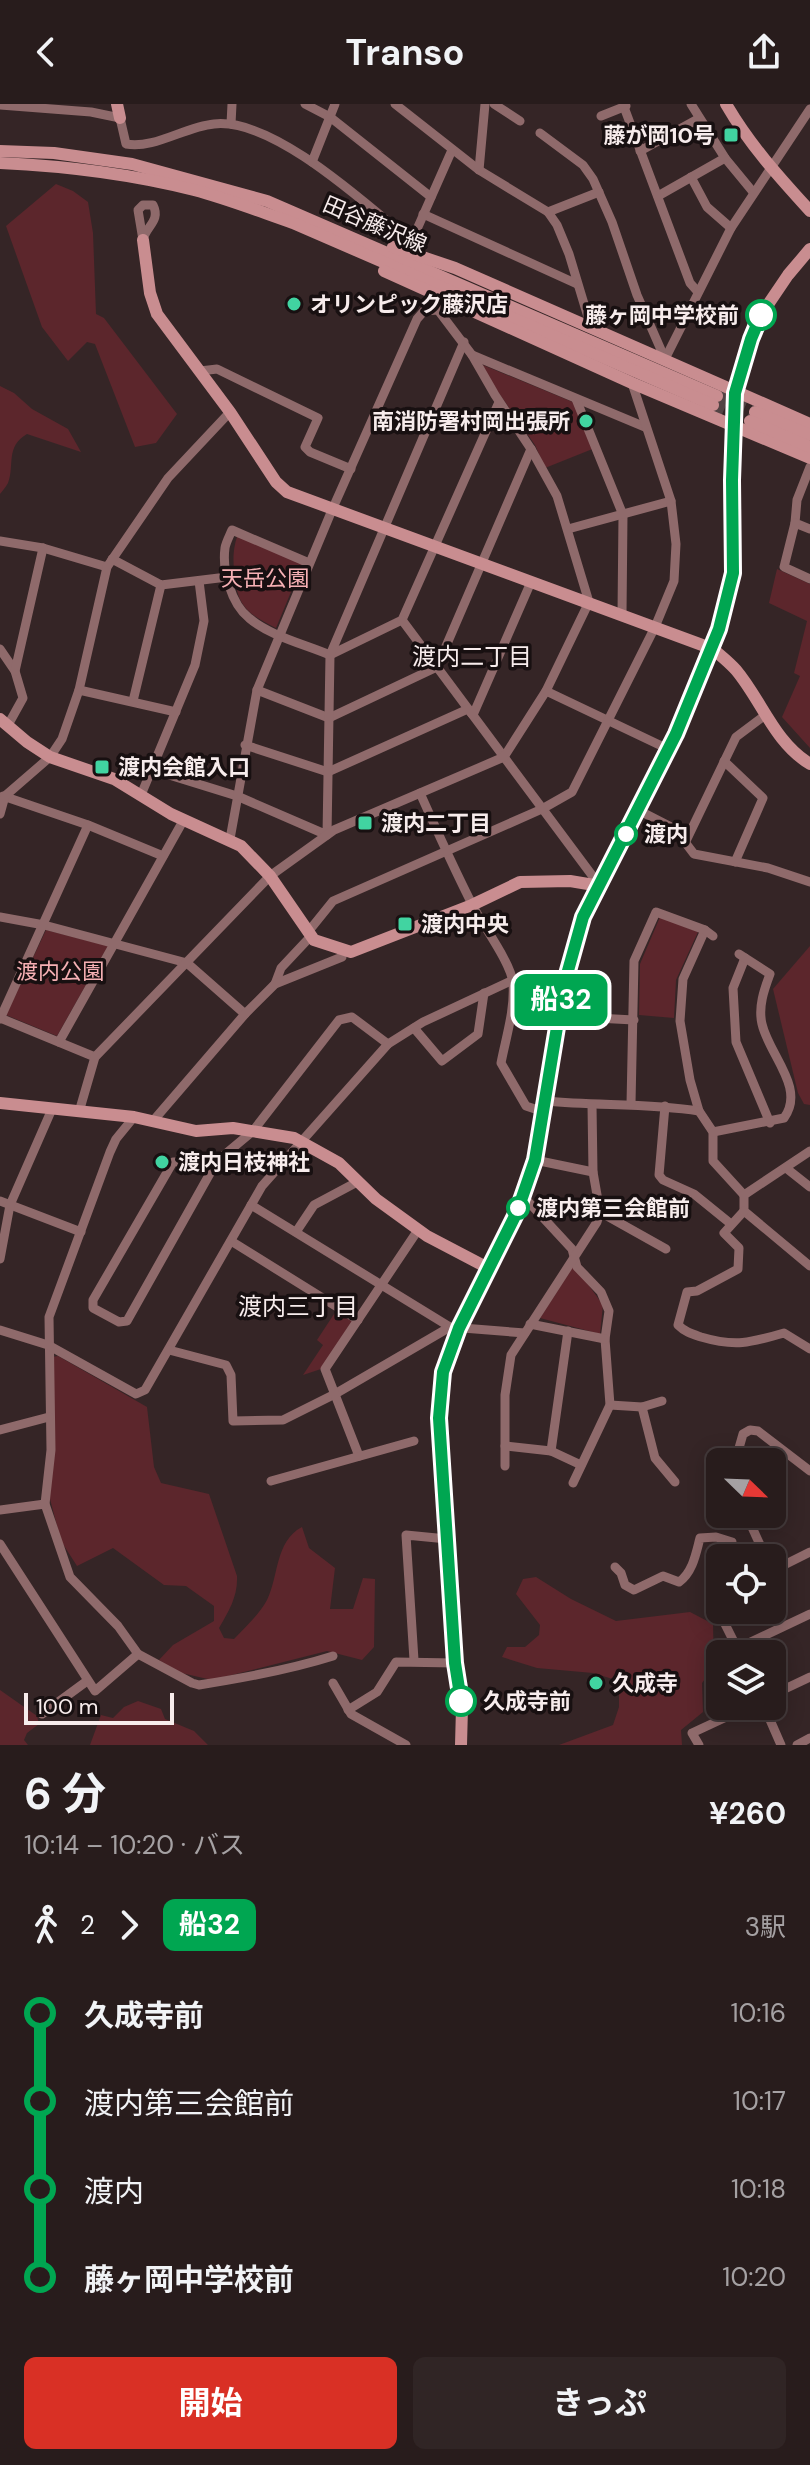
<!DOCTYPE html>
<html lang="ja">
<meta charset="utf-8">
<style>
:root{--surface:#281c1c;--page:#302525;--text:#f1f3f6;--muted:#a5a1a3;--line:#443a3b;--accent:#d93025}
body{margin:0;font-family:"DM Sans","Noto Sans JP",sans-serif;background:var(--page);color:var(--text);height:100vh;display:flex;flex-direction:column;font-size:30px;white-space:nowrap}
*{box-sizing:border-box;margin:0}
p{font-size:26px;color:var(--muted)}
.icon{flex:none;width:44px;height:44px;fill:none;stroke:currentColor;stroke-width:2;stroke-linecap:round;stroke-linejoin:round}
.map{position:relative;height:1641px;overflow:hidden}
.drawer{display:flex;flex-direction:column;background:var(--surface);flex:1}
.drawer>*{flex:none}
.badge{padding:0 16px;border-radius:12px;font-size:28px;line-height:52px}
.needle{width:52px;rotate:113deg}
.buttons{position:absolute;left:706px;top:1344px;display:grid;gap:16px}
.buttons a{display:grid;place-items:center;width:80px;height:80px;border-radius:12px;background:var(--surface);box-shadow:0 4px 20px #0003,0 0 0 2px var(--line);font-size:40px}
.scale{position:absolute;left:24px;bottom:20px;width:150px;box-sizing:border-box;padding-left:8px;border:4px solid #f7ecec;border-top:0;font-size:22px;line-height:28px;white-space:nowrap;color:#f7ecec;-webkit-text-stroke:6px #181011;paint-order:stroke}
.map>.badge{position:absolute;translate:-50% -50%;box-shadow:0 0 0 4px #fff}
.legs{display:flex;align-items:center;gap:12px;height:88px;padding:0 24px;font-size:26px}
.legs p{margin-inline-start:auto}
.headline{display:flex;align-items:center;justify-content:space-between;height:136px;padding:0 24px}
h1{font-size:44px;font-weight:700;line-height:60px}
.primary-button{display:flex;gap:16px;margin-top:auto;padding:16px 24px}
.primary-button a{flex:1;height:92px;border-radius:12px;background:var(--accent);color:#fff;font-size:32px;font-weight:700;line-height:92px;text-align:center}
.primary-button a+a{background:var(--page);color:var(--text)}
ul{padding:0 24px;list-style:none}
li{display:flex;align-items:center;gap:28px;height:88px;font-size:30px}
li i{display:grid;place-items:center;width:12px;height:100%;margin:0 10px;background:currentColor}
li i::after{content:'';width:20px;height:20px;margin:-10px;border:6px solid;border-radius:50%;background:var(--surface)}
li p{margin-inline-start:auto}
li:first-child i{background:linear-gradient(#0000 50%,currentColor 0)}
li:last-child i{background:linear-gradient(currentColor 50%,#0000 0)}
header{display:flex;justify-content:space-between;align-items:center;height:104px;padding:0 24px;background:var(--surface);font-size:36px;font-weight:700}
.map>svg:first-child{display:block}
</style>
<header><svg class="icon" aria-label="back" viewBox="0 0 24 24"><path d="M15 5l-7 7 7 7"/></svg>Transo<svg class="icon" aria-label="share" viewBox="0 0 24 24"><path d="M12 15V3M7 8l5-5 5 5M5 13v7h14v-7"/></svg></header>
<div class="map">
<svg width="810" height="1641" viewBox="0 0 810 1641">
<rect width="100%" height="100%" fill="#352526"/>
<g fill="#5c262c">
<path d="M56,80L73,87L88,98L93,129L96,210L104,214L177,310L156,339L135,343L95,240L87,238L68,257L42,223L6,122Z"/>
<path d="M478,259L580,301L595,344L545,364L535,341Z"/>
<path d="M0,282L14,289L32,305L68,325L81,348L27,330C5,343 15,361 8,379C6,383 3,386 0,390Z"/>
<path d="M238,430L303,459L276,524C246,509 237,502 234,467C233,453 233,444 238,430Z"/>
<path d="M777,465L810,480V644L782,613L800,572L794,569L807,517L769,499Z"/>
<path d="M660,813L698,828L676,876L674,914L639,911L640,860Z"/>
<path d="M46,826L108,842L57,932L6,911Z"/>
<path d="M810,842V1001L804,1000L798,989L773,885Z"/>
<path d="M574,1161L603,1201L600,1230L540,1214Z"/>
<path d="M336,1207L352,1217L321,1265L303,1271L323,1241L317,1236Z"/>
<path d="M58,1252L147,1303L154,1363L161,1379L209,1390L237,1472C238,1492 229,1507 219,1524L224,1534L234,1535C245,1523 259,1511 267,1496C279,1472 275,1437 302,1423L309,1444L335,1464L330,1505H353L363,1474L375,1475L374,1543L362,1556L327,1547L212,1576L177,1568L159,1556L173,1541L214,1517V1502L186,1482L164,1481L113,1444L77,1462L61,1437L50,1395L52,1253Z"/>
<path d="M536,1473L571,1495L616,1517L690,1508L713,1520L714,1563L702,1579L703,1608L681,1626L682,1641H559L613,1621L619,1603V1577L593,1569L537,1564L502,1553L507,1543H525L539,1531L540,1521L516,1490L523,1475Z"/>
<path d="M0,1586L37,1612L39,1620L27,1629L24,1636L28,1641H0Z"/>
<path d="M138,1597L161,1605L165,1615L194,1627L208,1641H90L101,1611L113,1614L124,1603Z"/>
</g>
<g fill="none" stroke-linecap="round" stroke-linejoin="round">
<g stroke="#524344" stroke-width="12" stroke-dasharray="12 6" stroke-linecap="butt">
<path d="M717,292L755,308"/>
<path d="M713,301L750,317"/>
</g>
<g stroke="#8f6a6b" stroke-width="9">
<path d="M305,0L330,13L431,93"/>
<path d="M395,0L479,66L548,108L557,121L569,150L591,223"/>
<path d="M494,0L520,17"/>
<path d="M691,0L725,54L753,88"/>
<path d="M0,1L91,8L120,14L126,40C155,45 184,23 214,20C273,13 367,101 411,137"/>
<path d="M624,3L690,179L698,188"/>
<path d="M601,12L626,2"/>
<path d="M231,20L232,0"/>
<path d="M540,29L583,61L593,75L612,118L637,191L665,255"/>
<path d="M640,47L698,15"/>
<path d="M312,58L335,0"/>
<path d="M479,66L485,0"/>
<path d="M691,73L707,103L731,124"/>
<path d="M658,92L725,54"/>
<path d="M143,101H153C161,117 146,122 143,136L138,106Z"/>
<path d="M548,108L599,88"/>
<path d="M423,110L577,180"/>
<path d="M410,141L452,46"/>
<path d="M472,251L645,323"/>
<path d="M665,255L731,124L810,5"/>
<path d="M200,267L217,265L318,314L305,343L310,348L351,365"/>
<path d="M576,295L623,411L622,510"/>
<path d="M810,363L797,396L795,419L810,425"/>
<path d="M795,419L784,463L810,475"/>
<path d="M568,425L671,397"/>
<path d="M0,437L43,444L107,463"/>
<path d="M112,455L161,481L227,473"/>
<path d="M309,459L232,426C230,431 226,438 225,444C222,466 231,500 249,514C270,532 304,540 330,551L402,516L499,298"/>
<path d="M402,516L600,782"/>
<path d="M0,545L15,567L23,594L8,621"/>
<path d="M15,567L43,444"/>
<path d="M79,586L176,608"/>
<path d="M257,586L329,614L437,563L531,345"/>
<path d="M546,587L668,645"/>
<path d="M133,597L161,481"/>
<path d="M245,641L328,668L468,605L473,611L531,478"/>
<path d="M724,657L763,694L735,758"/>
<path d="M153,666L237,692L327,731L330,551L464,238"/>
<path d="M420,689C437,727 454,765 473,802C483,822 511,859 513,879C515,906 506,933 501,959L526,1002L544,1008"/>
<path d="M141,691L195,561L204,517L199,477"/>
<path d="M3,692L88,721L163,752"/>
<path d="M638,706L675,725L694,750L768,764L810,778"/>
<path d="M0,710L5,692L50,653L62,635L79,586L107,463L168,374L230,308"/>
<path d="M230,735L257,586L332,406L417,215L424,207L438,206L440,202"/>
<path d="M685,739L736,633L764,612"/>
<path d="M0,813L44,821L187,859L245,910"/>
<path d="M705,826L683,875L680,917L690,976L699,1007L713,1028V1057L744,1091"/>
<path d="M745,854L733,884L736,938L770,1019"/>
<path d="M275,880L281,864L311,832L308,828L333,797L542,705L572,688L655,523L674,477L676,440L671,397L632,279"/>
<path d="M558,912L634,916"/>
<path d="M0,914L95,953"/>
<path d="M0,915L88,721"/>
<path d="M414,924L442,957L478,930L484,889"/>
<path d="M59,938L183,717"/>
<path d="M546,997C597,1002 648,999 699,1007"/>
<path d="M631,1000L634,857L656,808L705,826L713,832"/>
<path d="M665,1002L659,1071L663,1076L694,1090L731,1120"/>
<path d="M79,1008L95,953L270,772L334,726L504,653L546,587L589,498L557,392L531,345L495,291L472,251L438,206"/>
<path d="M134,1013L116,1035L110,1048L49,1213L51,1346L45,1400L70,1473L118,1522L138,1550L192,1579L199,1581C244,1574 289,1566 333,1552"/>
<path d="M153,1017L245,910L275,880L342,853V847"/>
<path d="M713,1028L784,1014C806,984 769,951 762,920C758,903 764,886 770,870L739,850"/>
<path d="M810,1047L744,1091V1107L810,1162"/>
<path d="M535,1056L593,1068"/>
<path d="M217,1057L173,1058L93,1196V1204L119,1218L127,1217L217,1057L253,1027L339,916L352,913L388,940"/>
<path d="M786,1064L810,1083"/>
<path d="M523,1092L572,1145L577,1163L601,1188L609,1207L605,1235L610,1301L573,1379"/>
<path d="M0,1097L81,1128"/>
<path d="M251,1101L450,1223L525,1229"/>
<path d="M744,1107L724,1129L739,1144L738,1165L697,1187L687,1188L678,1221C685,1228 692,1230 701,1233C735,1243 750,1239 784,1229L810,1245"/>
<path d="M600,1108L666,1145"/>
<path d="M296,1128L314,1101L359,1077"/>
<path d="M231,1137L358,1216"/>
<path d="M0,1155L10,1101L52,1005"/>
<path d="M530,1220L605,1235"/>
<path d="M0,1226L48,1241L136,1290L145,1286L262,1082L388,940L423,918L513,876"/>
<path d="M169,1246L226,1261L231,1271L233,1317L283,1316L335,1290L450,1223"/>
<path d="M610,1301L642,1303L662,1297"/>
<path d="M642,1303L655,1354L675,1378"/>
<path d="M0,1326L49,1313"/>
<path d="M505,1342L551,1347L581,1361"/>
<path d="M551,1347L568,1227"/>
<path d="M359,1352L325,1265L418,1126"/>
<path d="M735,1358L743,1330L750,1326L758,1327L810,1367"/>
<path d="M505,1362V1291L511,1251L597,1118L600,1108L593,1068L592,1001"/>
<path d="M271,1377L414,1337"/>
<path d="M0,1406L45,1400"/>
<path d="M746,1410L766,1454"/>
<path d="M0,1440L95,1587L138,1550"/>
<path d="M615,1463L621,1469L625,1481L634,1486L663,1472L679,1478C693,1468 696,1449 700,1434L716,1433L732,1438L733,1454"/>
<path d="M772,1467L810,1448"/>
<path d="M720,1494L715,1500L740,1550"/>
<path d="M721,1509L742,1511L754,1506"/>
<path d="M738,1544L810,1510"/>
<path d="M414,1556L406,1431L447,1435"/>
<path d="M333,1579L351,1610L406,1641"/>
<path d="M772,1591L810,1573"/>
<path d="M764,1602L781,1641"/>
<path d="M348,1606L377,1588L396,1558L455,1559"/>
<path d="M42,1610L87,1577"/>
<path d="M699,1641L692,1629L750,1602"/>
<path d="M797,1641L810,1634"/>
</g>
<g stroke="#c98d90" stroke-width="12">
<path d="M117,0L120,14"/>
<path d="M726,0C749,40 779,73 810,107"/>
<path d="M0,47L54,49L132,60L267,97L717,292"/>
<path d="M0,59C65,62 131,70 194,86C228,95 261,108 293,119L713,301"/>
<path d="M143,136L150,189L157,210L230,308L276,378L287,388L713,545C721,552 729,558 736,566C762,597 774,638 810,660"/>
<path d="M393,143L455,164L810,320"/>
<path d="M384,167L632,279L810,354"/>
<path d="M755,308L810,331"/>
<path d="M750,317L810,343"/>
<path d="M0,615L27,638L50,653L114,675L171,710L241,742L270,772L314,836L351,848L472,801L520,778L570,777L600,782"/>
<path d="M0,999L134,1013L196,1027L233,1024L294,1034L339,1059L376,1095L427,1132L490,1165"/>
<path d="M461,1641L462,1604L455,1559L439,1314L443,1268L459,1224L517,1108L535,1056L564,881L583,813L676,630L713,545L733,469V320L739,270L761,211L788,171L810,145"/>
</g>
</g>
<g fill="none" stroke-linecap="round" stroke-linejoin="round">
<defs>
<path id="line-1" d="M461,1597L455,1559L439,1314L443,1268L459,1224L517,1108L535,1056L564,881L583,813L676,630L719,525L733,469L732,376L735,289L751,235L761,211"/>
</defs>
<use href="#line-1" stroke="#fff" stroke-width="18"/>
<use href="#line-1" stroke="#00a651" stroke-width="12"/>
</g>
<g fill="#41d4a1" stroke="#181011" stroke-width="3">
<rect x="723" y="23" width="16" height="16" rx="4"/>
<circle cx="294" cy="200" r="8"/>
<circle cx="586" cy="317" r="8"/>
<rect x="94" y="655" width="16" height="16" rx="4"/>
<rect x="357" y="711" width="16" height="16" rx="4"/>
<rect x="397" y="812" width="16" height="16" rx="4"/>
<circle cx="162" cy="1058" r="8"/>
<circle cx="596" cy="1579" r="8"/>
</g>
<g fill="#fff" stroke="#00a651" stroke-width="4">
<circle cx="761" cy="211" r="14"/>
<circle cx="626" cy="730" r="10"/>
<circle cx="518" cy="1104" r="10"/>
<circle cx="461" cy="1597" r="14"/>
</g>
<g text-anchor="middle" stroke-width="7" stroke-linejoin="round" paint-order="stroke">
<g font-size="22" font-weight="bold" fill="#f7ecec" stroke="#181011" text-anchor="start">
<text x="715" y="39" text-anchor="end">藤が岡10号</text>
<text x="310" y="208">オリンピック藤沢店</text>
<text x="570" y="325" text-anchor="end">南消防署村岡出張所</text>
<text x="118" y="671">渡内会館入口</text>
<text x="381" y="727">渡内二丁目</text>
<text x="421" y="828">渡内中央</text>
<text x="178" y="1066">渡内日枝神社</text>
<text x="612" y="1587">久成寺</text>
</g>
<g font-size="22" fill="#f7ecec" stroke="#181011">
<text transform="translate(375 120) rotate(23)" y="8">田谷藤沢線</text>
</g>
<g font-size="22" font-weight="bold" fill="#f7ecec" stroke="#181011" text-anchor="start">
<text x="739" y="219" text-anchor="end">藤ヶ岡中学校前</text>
<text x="644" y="738">渡内</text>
<text x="536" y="1112">渡内第三会館前</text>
<text x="483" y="1605">久成寺前</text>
</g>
<g font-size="22" fill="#f6b0b4" stroke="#181011">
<text x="265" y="482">天岳公園</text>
<text x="60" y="875">渡内公園</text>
</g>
<g font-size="24" fill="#f7ecec" stroke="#181011">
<text x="472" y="561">渡内二丁目</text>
<text x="298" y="1211">渡内三丁目</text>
</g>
</g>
</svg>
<div class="buttons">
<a><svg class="needle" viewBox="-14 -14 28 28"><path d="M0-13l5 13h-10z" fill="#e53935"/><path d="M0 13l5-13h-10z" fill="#a5a1a3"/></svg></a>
<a><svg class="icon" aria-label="locate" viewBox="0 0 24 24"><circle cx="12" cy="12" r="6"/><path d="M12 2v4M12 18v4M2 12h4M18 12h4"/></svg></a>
<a><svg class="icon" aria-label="layers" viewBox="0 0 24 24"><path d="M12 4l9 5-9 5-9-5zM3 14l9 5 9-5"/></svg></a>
</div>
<div class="scale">100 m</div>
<b class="badge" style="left:561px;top:896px;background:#00a651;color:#fff">船32</b>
</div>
<section class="drawer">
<div class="headline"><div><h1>6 分</h1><p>10:14 – 10:20 · バス</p></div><b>¥260</b></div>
<div class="legs"><svg class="icon" aria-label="walk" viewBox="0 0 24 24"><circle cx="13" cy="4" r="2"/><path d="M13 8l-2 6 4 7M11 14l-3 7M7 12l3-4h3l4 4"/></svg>2<svg class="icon" aria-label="forward" viewBox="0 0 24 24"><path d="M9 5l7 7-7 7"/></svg><b class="badge" style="background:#00a651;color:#fff">船32</b><p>3駅</p></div>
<ul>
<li><i style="color:#00a651"></i><b>久成寺前</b><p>10:16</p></li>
<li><i style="color:#00a651"></i><span>渡内第三会館前</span><p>10:17</p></li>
<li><i style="color:#00a651"></i><span>渡内</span><p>10:18</p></li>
<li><i style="color:#00a651"></i><b>藤ヶ岡中学校前</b><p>10:20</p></li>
</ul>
<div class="primary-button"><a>開始</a><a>きっぷ</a></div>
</section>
